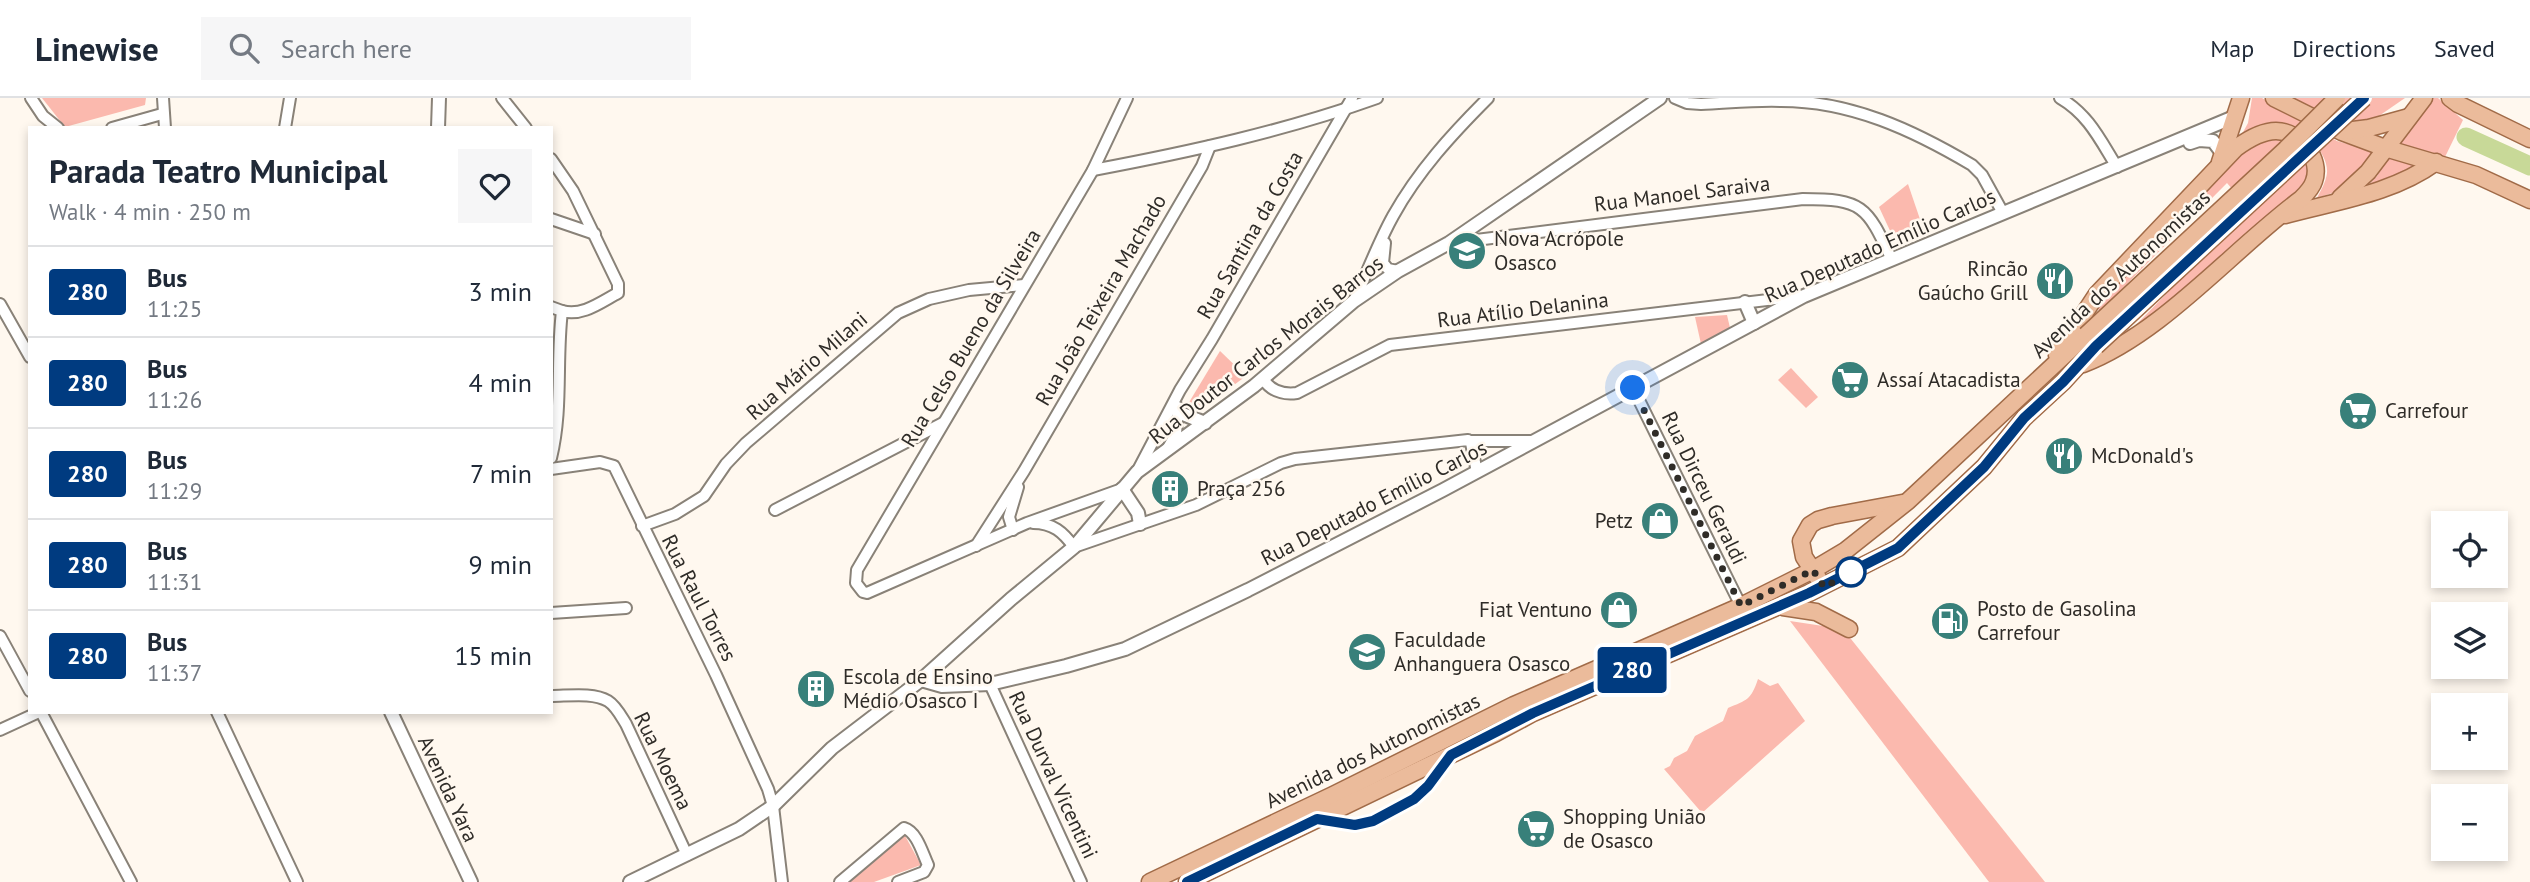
<!DOCTYPE html>
<meta charset="utf-8">
<style>
:root{--surface:#fff;--page:#f6f6f7;--text:#1f2937;--muted:#747a83;--line:#e0e1e3}
body{margin:0;font-family:"PT Sans",sans-serif;background:var(--page);color:var(--text);height:100vh;display:flex;flex-direction:column;font-size:26px;white-space:nowrap}
*{box-sizing:border-box;margin:0}
p{font-size:23px;color:var(--muted)}
.icon{flex:none;width:38px;height:38px;fill:none;stroke:currentColor;stroke-width:2;stroke-linecap:round;stroke-linejoin:round}
.map{position:relative;flex:1;overflow:hidden}
.panel{position:absolute;left:28px;top:28px;width:525px;height:588px;display:flex;flex-direction:column;background:var(--surface);border-radius:0px;box-shadow:0 4px 10px #0003}
.panel>*{flex:none}
.badge{padding:0 14px;border-radius:5px;font-size:24px;line-height:46px}
.controls{position:absolute;left:2431px;top:413px;display:grid;gap:14px}
.controls a{display:grid;place-items:center;width:77px;height:77px;border-radius:0px;background:var(--surface);box-shadow:0 4px 10px #0003;font-size:35px}
.you{position:absolute;width:35px;height:35px;margin:-18px;border:5px solid #fff;border-radius:50%;background:#1a73e8;box-shadow:0 0 0 10px #1a73e833}
.map>.badge{position:absolute;translate:-50% -50%;box-shadow:0 0 0 4px #fff}
.round{display:grid;place-items:center;flex:none;width:74px;height:74px;border-radius:0px;background:var(--page)}
.head{display:flex;align-items:center;justify-content:space-between;height:119px;padding:0 21px}
h1{font-size:33px;font-weight:700;line-height:52px}
ul{padding:0;list-style:none}
li{display:flex;align-items:center;gap:21px;height:91px;padding:0 21px;border-top:2px solid var(--line)}
li div{flex:1}
li b{display:block;font-size:26px}
li em{font-style:normal}
li .badge{min-width:77px;font-weight:700;text-align:center}
header{display:flex;align-items:center;gap:42px;box-sizing:border-box;height:98px;padding:0 35px;background:var(--surface);border-bottom:2px solid var(--line)}
header strong{font-size:33px}
nav{display:flex;gap:38px;margin-inline-start:auto;font-size:24px}
.search{width:490px;height:63px;background:var(--page);display:flex;align-items:center;gap:18px;box-sizing:border-box;padding:0 24px;border-radius:0px;color:var(--muted);font-size:26px}
.map>svg:first-child{display:block}
</style>
<header>
<strong>Linewise</strong>
<div class="search"><svg class="icon" aria-label="search" viewBox="0 0 24 24"><circle cx="10" cy="10" r="6"/><path d="M15 15l6 6"/></svg>Search here</div>
<nav><a>Map</a><a>Directions</a><a>Saved</a></nav>
</header>
<div class="map">
<svg width="2530" height="784" viewBox="0 0 2530 784">
<rect width="100%" height="100%" fill="#fff8ef"/>
<g fill="#fbb9ae">
<path d="M42,0H146L145,7L65,29Z"/>
<path d="M2252,0H2262L2337,43L2376,54L2348,90L2317,100C2321,92 2326,84 2327,75C2329,55 2302,27 2283,25C2274,25 2251,35 2241,38L2248,25Z"/>
<path d="M2289,0H2405L2376,20L2344,28Z"/>
<path d="M2433,0H2438L2463,22L2444,61L2397,46Z"/>
<path d="M2278,38C2306,48 2309,56 2311,84L2137,231L2136,227L2249,111L2227,85L2100,213L2097,210L2239,55L2251,47Z"/>
<path d="M2389,58L2424,67L2362,94L2377,78Z"/>
<path d="M1908,86L1924,133L1900,141L1892,137L1879,109Z"/>
<path d="M1727,217L1730,230L1701,246L1695,219Z"/>
<path d="M1220,253L1246,278L1199,313L1188,306Z"/>
<path d="M1791,270L1818,299L1806,310L1778,282Z"/>
<path d="M1790,523L1843,531L2045,784H1989Z"/>
<path d="M1758,581L1770,588L1778,585L1805,623L1702,715L1664,671L1670,668L1674,660L1687,653L1695,638L1723,623L1728,610C1747,602 1751,602 1758,581Z"/>
<path d="M903,734L921,767L874,784H844Z"/>
</g>
<g fill="none" stroke-linecap="round" stroke-linejoin="round">
<path stroke="#c8d998" stroke-width="19" d="M2466,39L2530,68"/>
<defs>
<g id="minor">
<path d="M31,0L43,18L58,30"/>
<path d="M163,0L165,30"/>
<path d="M502,0L526,30"/>
<path d="M1675,0L1687,5L1701,6C1727,5 1754,2 1781,3C1851,3 1913,32 1972,67L1982,77L2003,115"/>
<path d="M2060,0C2089,17 2100,42 2117,69"/>
<path d="M112,30L162,16"/>
<path d="M285,30L290,0"/>
<path d="M551,61L573,93L618,186V195C601,204 582,219 562,213"/>
<path d="M1093,72C1189,54 1285,33 1377,0"/>
<path d="M551,121L595,136"/>
<path d="M1385,145L1383,165L1388,171L1398,173"/>
<path d="M1452,145L1803,101C1862,101 1867,108 1891,160"/>
<path d="M1354,203C1367,175 1378,145 1393,118C1418,73 1452,36 1488,0"/>
<path d="M0,206L30,259"/>
<path d="M551,209L562,213C556,263 563,311 551,360"/>
<path d="M1263,281C1271,293 1282,297 1297,295L1390,247L1801,198"/>
<path d="M1633,290L1741,508"/>
<path d="M1470,343H1534"/>
<path d="M1168,350L1176,336L1178,309"/>
<path d="M551,371L600,364L614,368L716,577L768,691L773,708L782,784"/>
<path d="M1137,374L1180,292L1212,241L1352,0"/>
<path d="M1122,391L1027,425L867,495L863,494L856,485L857,472L1093,72L1127,0"/>
<path d="M775,412L943,325"/>
<path d="M1033,425C1053,425 1063,434 1074,449L1196,407L1281,365L1295,361L1468,342L1471,345L1477,374"/>
<path d="M642,428L675,416L704,398L726,366L746,345L898,215L929,201L969,192L1024,187"/>
<path d="M1013,432L1009,419L1018,389"/>
<path d="M976,448L1024,373L1202,68L1210,48"/>
<path d="M551,515L626,510"/>
<path d="M0,538L30,593"/>
<path d="M990,586L1081,784"/>
<path d="M551,598C568,598 593,594 608,603C616,608 621,618 626,626L687,757"/>
<path d="M41,614L131,784"/>
<path d="M217,614L297,784"/>
<path d="M0,632L39,614"/>
<path d="M840,784L904,730C917,734 922,754 928,767L924,774L898,784"/>
</g>
<g id="tertiary">
<path d="M438,30L439,0"/>
<path d="M2190,45L2199,42L2213,43L2222,55"/>
<path d="M1745,204L1754,225"/>
<path d="M1178,314L1205,325"/>
<path d="M1122,391L1138,415L1140,426"/>
<path d="M921,582L942,588L990,586L1066,568L1125,551L1248,492L1443,392L1804,198L2234,19"/>
<path d="M391,614L471,784"/>
<path d="M630,784L739,731L773,708L832,650L921,582L1011,501L1074,449L1137,374L1254,288L1354,203L1398,173L1449,145L1660,0"/>
</g>
<g id="primary">
<path d="M2274,0L2342,34L2385,50L2476,77L2530,102"/>
<path d="M2450,0L2458,6L2530,41"/>
<path d="M2345,33L2369,30L2409,19"/>
<path d="M2220,64L2241,0"/>
<path d="M2340,100L2368,74L2424,0"/>
<path d="M2285,117C2336,103 2392,96 2436,64"/>
<path d="M2057,257L2097,196L2236,50C2247,42 2263,33 2276,33C2300,33 2322,61 2314,83C2312,90 2306,96 2301,101C2232,152 2162,236 2083,266"/>
<path d="M1818,480L1804,459L1801,443L1810,427L1818,422L1832,418L1902,405"/>
<path d="M1783,509L1816,514L1849,531"/>
<path d="M1150,784L1333,697L1514,607L1741,508L1813,472L1845,453L1908,403L2086,237"/>
<path d="M1187,784L1496,635L1533,615L1809,495L1898,450L1984,369L2024,320L2063,284L2096,248"/>
</g>
</defs>
<use href="#minor" stroke="#898278" stroke-width="14"/>
<use href="#tertiary" stroke="#898278" stroke-width="16"/>
<use href="#primary" stroke="#a16b48" stroke-width="19"/>
<use href="#minor" stroke="#fff" stroke-width="10"/>
<use href="#tertiary" stroke="#fff" stroke-width="12"/>
<use href="#primary" stroke="#ebbb9b" stroke-width="16"/>
<defs>
<g id="primary-bridge">
<path d="M2086,237L2286,51L2337,0"/>
<path d="M2096,248L2364,0"/>
</g>
</defs>
<use href="#primary-bridge" stroke="#a16b48" stroke-width="19" stroke-linecap="butt"/>
<use href="#primary-bridge" stroke="#ebbb9b" stroke-width="16"/>
</g>
<g fill="none" stroke-linecap="round" stroke-linejoin="round">
<defs>
<path id="line" d="M1187,784L1317,721L1355,727L1373,723L1414,701L1428,688L1451,657L1533,615L1809,495L1898,450L1984,369L2024,320L2063,284L2096,248L2364,0"/>
</defs>
<use href="#line" stroke="#fff" stroke-width="16"/>
<use href="#line" stroke="#003b80" stroke-width="10"/>
<path stroke="#2f2c28" stroke-width="7" stroke-dasharray="0 12.6" d="M1633,290L1741,508L1813,472L1824,489L1857,472L1851,474"/>
</g>
<defs>
<symbol id="school-disc" viewBox="-11 -11 22 22"><circle r="9.5" fill="#38807a" stroke="#fff8ef"/><path d="M0-5L7-2L0 1L-7-2ZM-4 1L0 2.5L4 1V4Q0 6-4 4Z" fill="#fff"/></symbol>
<symbol id="restaurant-disc" viewBox="-11 -11 22 22"><circle r="9.5" fill="#38807a" stroke="#fff8ef"/><path d="M-5-6h1v4h1v-4h1v4h1v-4h1v5L-1.5 .5V6h-2V.5L-5-1ZM5-6V6H3V1.5H1.5Q1.5-4 5-6Z" fill="#fff"/></symbol>
<symbol id="supermarket-disc" viewBox="-11 -11 22 22"><circle r="9.5" fill="#38807a" stroke="#fff8ef"/><path d="M-6-5.5h2.5l.6 2H6L4.5 2H-2.5L-4.4-4H-6ZM-1.5 3.2a1.3 1.3 0 1 0 .1 0ZM3 3.2a1.3 1.3 0 1 0 .1 0Z" fill="#fff"/></symbol>
<symbol id="building-disc" viewBox="-11 -11 22 22"><circle r="9.5" fill="#38807a" stroke="#fff8ef"/><path d="M-4-6H4V6H1V3H-1V6H-4ZM-2.5-4.3h1.7v1.8h-1.7ZM.8-4.3h1.7v1.8H.8ZM-2.5-1h1.7V.8h-1.7ZM.8-1h1.7V.8H.8Z" fill="#fff"/></symbol>
<symbol id="shop-disc" viewBox="-11 -11 22 22"><circle r="9.5" fill="#38807a" stroke="#fff8ef"/><path d="M-5-2.5h2.3a2.7 3.5 0 0 1 5.4 0H5L5.5 6h-11ZM-1.5-2.5h3a1.5 2.3 0 0 0-3 0Z" fill="#fff"/></symbol>
<symbol id="fuel-disc" viewBox="-11 -11 22 22"><circle r="9.5" fill="#38807a" stroke="#fff8ef"/><path d="M-5.5-6h7V0h2V4h1.3V-2.5L3-4.5l.8-.8L6-3V5H2.5V1h-1V6h-7ZM-4.2-4.7v3.2H.2V-4.7Z" fill="#fff"/></symbol>
<symbol id="university-disc" viewBox="-11 -11 22 22"><circle r="9.5" fill="#38807a" stroke="#fff8ef"/><path d="M0-5L7-2L0 1L-7-2ZM-4 1L0 2.5L4 1V4Q0 6-4 4Z" fill="#fff"/></symbol>
</defs>
<g fill-rule="evenodd">
<use href="#school-disc" x="1445" y="131" width="44" height="44"/>
<use href="#restaurant-disc" x="2033" y="161" width="44" height="44"/>
<use href="#supermarket-disc" x="1828" y="260" width="44" height="44"/>
<use href="#supermarket-disc" x="2336" y="291" width="44" height="44"/>
<use href="#restaurant-disc" x="2042" y="336" width="44" height="44"/>
<use href="#building-disc" x="1148" y="369" width="44" height="44"/>
<use href="#shop-disc" x="1638" y="401" width="44" height="44"/>
<use href="#shop-disc" x="1597" y="490" width="44" height="44"/>
<use href="#fuel-disc" x="1928" y="501" width="44" height="44"/>
<use href="#university-disc" x="1345" y="532" width="44" height="44"/>
<use href="#building-disc" x="794" y="569" width="44" height="44"/>
<use href="#supermarket-disc" x="1514" y="709" width="44" height="44"/>
</g>
<circle fill="#fff" stroke="#003b80" stroke-width="3.5" cx="1851" cy="474" r="14"/>
<g text-anchor="middle" stroke-width="5" stroke-linejoin="round" paint-order="stroke">
<g font-size="21" fill="#2f2c28" stroke="#fff8ef">
<text transform="translate(1682 96) rotate(-7)" y="7">Rua Manoel Saraiva</text>
<text transform="translate(1250 137) rotate(-60)" y="7">Rua Santina da Costa</text>
<text transform="translate(1880 148) rotate(-24)" y="7">Rua Deputado Emílio Carlos</text>
<text transform="translate(2121 176) rotate(-43)" y="7">Avenida dos Autonomistas</text>
<text transform="translate(1101 202) rotate(-60)" y="7">Rua João Teixeira Machado</text>
<text transform="translate(1523 212) rotate(-7)" y="7">Rua Atílio Delanina</text>
<text transform="translate(971 240) rotate(-59)" y="7">Rua Celso Bueno da Silveira</text>
<text transform="translate(1266 252) rotate(-38)" y="7">Rua Doutor Carlos Morais Barros</text>
<text transform="translate(807 268) rotate(-41)" y="7">Rua Mário Milani</text>
<text transform="translate(1704 390) rotate(64)" y="7">Rua Dirceu Geraldi</text>
<text transform="translate(1374 405) rotate(-27)" y="7">Rua Deputado Emílio Carlos</text>
<text transform="translate(699 500) rotate(63)" y="7">Rua Raul Torres</text>
<text transform="translate(1373 653) rotate(-26)" y="7">Avenida dos Autonomistas</text>
<text transform="translate(663 663) rotate(64)" y="7">Rua Moema</text>
<text transform="translate(1053 677) rotate(65)" y="7">Rua Durval Vicentini</text>
<text transform="translate(448 691) rotate(65)" y="7">Avenida Yara</text>
</g>
<g font-size="21" fill="#2f2c28" stroke="#fff8ef" text-anchor="start">
<text x="1494" y="148">Nova Acrópole<tspan x="1494" dy="24">Osasco</tspan></text>
<text x="2028" y="178" text-anchor="end">Rincão<tspan x="2028" dy="24">Gaúcho Grill</tspan></text>
<text x="1877" y="289">Assaí Atacadista</text>
<text x="2385" y="320">Carrefour</text>
<text x="2091" y="365">McDonald's</text>
<text x="1197" y="398">Praça 256</text>
<text x="1633" y="430" text-anchor="end">Petz</text>
<text x="1977" y="518">Posto de Gasolina<tspan x="1977" dy="24">Carrefour</tspan></text>
<text x="1592" y="519" text-anchor="end">Fiat Ventuno</text>
<text x="1394" y="549">Faculdade<tspan x="1394" dy="24">Anhanguera Osasco</tspan></text>
<text x="843" y="586">Escola de Ensino<tspan x="843" dy="24">Médio Osasco I</tspan></text>
<text x="1563" y="726">Shopping União<tspan x="1563" dy="24">de Osasco</tspan></text>
</g>
</g>
</svg>
<div class="controls">
<a><svg class="icon" aria-label="locate" viewBox="0 0 24 24"><circle cx="12" cy="12" r="6"/><path d="M12 2v4M12 18v4M2 12h4M18 12h4"/></svg></a>
<a><svg class="icon" aria-label="layers" viewBox="0 0 24 24"><path d="M12 4l9 5-9 5-9-5zM3 14l9 5 9-5"/></svg></a>
<a>+</a>
<a>−</a>
</div>
<div class="you" style="left:1633px;top:290px"></div>
<b class="badge" style="left:1632px;top:572px;background:#003b80;color:#fff">280</b>
<section class="panel">
<div class="head"><div><h1>Parada Teatro Municipal</h1><p>Walk · 4 min · 250 m</p></div><a class="round"><svg class="icon" aria-label="heart" viewBox="0 0 24 24"><path d="M12 20l-8-8c-3-5 5-10 8-4 3-6 11-1 8 4z"/></svg></a></div>
<ul>
<li><span class="badge" style="background:#003b80;color:#fff">280</span><div><b>Bus</b><p>11:25</p></div><em>3 min</em></li>
<li><span class="badge" style="background:#003b80;color:#fff">280</span><div><b>Bus</b><p>11:26</p></div><em>4 min</em></li>
<li><span class="badge" style="background:#003b80;color:#fff">280</span><div><b>Bus</b><p>11:29</p></div><em>7 min</em></li>
<li><span class="badge" style="background:#003b80;color:#fff">280</span><div><b>Bus</b><p>11:31</p></div><em>9 min</em></li>
<li><span class="badge" style="background:#003b80;color:#fff">280</span><div><b>Bus</b><p>11:37</p></div><em>15 min</em></li>
</ul>
</section>
</div>
